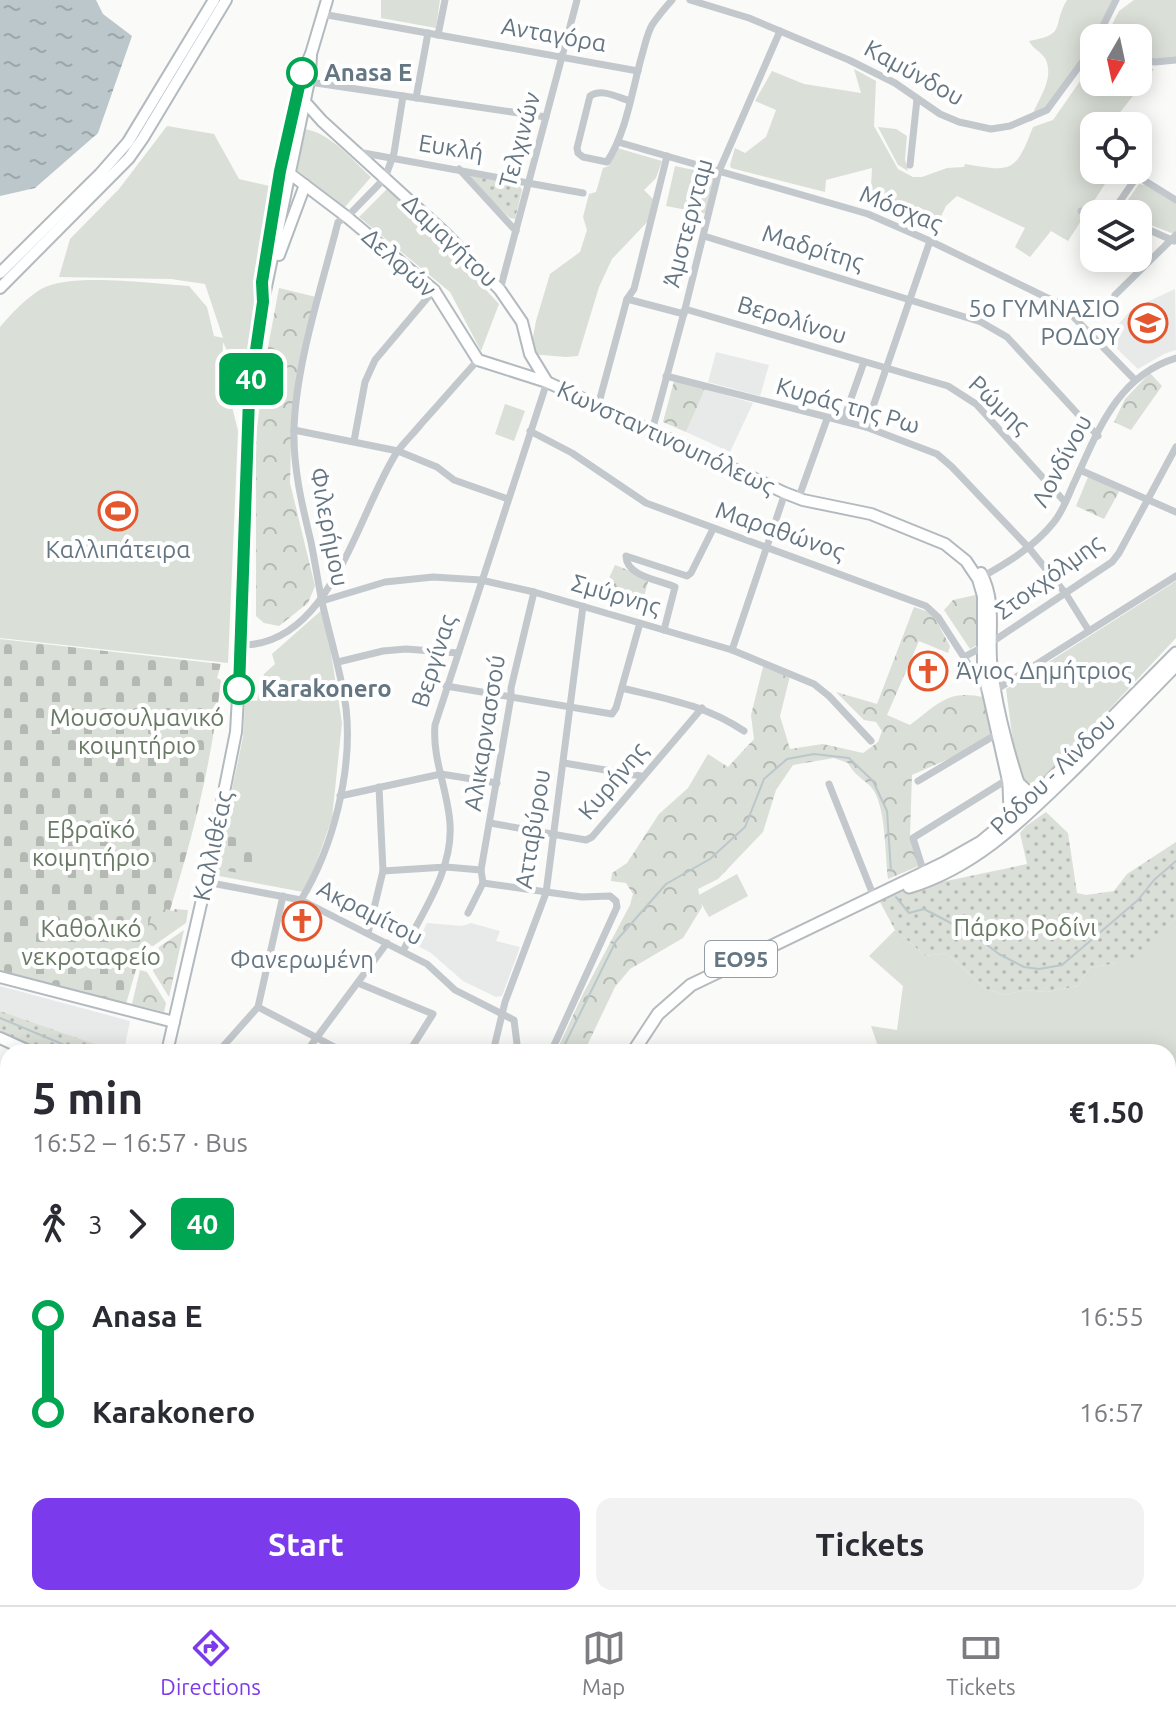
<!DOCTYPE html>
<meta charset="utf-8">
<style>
:root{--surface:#fff;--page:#f2f2f3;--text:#2b2b33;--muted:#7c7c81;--line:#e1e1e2;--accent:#7c3aed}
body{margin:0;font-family:Ubuntu,sans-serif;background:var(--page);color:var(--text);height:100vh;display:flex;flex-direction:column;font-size:30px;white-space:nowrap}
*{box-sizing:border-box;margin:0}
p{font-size:26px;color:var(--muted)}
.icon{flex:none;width:44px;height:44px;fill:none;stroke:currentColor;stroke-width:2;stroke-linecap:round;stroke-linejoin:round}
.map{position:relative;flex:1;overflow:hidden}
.drawer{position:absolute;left:0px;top:1044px;width:1176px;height:562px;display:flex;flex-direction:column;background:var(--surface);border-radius:24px 24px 0 0;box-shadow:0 4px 20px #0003}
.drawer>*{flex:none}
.badge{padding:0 16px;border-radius:12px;font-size:28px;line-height:52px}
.needle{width:52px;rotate:189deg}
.tools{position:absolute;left:1080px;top:24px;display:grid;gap:16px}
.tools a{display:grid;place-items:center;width:72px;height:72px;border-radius:16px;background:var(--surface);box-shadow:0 4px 20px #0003;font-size:40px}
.map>.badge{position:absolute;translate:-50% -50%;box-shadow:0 0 0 4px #fff}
.legs{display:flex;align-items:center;gap:12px;height:88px;padding:0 32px;font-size:26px}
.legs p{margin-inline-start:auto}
.overview{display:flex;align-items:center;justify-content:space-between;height:136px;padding:0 32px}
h1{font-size:44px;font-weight:700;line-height:60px}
.action{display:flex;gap:16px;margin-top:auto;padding:16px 32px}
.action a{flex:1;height:92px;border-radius:16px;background:var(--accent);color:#fff;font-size:32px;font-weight:700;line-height:92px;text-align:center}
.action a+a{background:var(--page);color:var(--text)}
ul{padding:0 32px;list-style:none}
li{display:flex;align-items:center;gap:28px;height:96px;font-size:30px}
li i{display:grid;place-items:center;width:12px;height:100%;margin:0 10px;background:currentColor}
li i::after{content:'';width:20px;height:20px;margin:-10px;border:6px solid;border-radius:50%;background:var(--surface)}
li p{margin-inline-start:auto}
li:first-child i{background:linear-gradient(#0000 50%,currentColor 0)}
li:last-child i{background:linear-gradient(currentColor 50%,#0000 0)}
.dock{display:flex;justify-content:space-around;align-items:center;height:112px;border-top:2px solid var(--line);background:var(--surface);font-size:22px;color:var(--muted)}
.dock a{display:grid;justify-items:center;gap:4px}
.dock .current{color:var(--accent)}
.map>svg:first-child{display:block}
</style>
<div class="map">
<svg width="1176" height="1605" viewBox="0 0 1176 1605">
<defs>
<pattern id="forest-crowns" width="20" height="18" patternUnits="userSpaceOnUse" patternTransform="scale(2)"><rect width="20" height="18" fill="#dadfd7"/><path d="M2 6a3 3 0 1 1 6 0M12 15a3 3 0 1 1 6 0" fill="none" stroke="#b4b9b4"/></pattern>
<pattern id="cemetery-stones" width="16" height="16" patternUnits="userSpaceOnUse" patternTransform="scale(2)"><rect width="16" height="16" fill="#dadfd7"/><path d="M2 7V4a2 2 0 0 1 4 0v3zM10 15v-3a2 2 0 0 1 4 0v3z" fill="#b4b9b4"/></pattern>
<pattern id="park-dots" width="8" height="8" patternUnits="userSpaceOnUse" patternTransform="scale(2)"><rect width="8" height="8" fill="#dadfd7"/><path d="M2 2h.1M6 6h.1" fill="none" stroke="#b4b9b4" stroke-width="1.8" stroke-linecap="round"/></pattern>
<pattern id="water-ripples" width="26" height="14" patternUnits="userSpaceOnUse" patternTransform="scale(2)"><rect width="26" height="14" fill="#bbc7cb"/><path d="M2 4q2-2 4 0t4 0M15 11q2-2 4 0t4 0" fill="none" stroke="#9ca6aa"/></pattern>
</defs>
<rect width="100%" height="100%" fill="#fafaf8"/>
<g fill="#e8e9e9">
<path d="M1175,289L1176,350L1164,354L1138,369L1106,338L1132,309Z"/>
<path d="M716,352L769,365L760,396L708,382Z"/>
<path d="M705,389L753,403L730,452L686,432Z"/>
<path d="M427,923L462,926L471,923L500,931L496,941L520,947L502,996L496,997L463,981L431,953L416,945Z"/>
<path d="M0,986L130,1021L124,1051L92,1043L0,1011Z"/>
</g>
<g fill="#dadfd7">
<path d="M381,0H440L436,28L381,18Z"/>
<path d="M1067,0H1114C1092,42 1073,97 1030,122C1035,102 1055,82 1046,60C1042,52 1033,49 1029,41C1068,34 1051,27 1067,0Z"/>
<path d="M1134,0H1176V59L1138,61V38H1105L1119,11Z"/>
<path d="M1094,65V82H1138V68L1154,69L1114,120L1116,126H1094V170H1114L1068,241L1051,231L1030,257L1015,247L1025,228L957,196L946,206L933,233L870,205L872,168L826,180L825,192L731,168L730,165L735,148L745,153L766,137L776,110L755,101L772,71L804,84L861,93L854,69L876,81L874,126L898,169L913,177H922L947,168L964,167L965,164C1013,172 1015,173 1033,127L1053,120L1085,74Z"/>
<path d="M167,126L214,134L239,179L274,187L248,358L230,357L223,342L222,366L238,431L228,663L0,638V327C12,313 25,299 41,289C71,272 153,284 189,286L207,307L214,336L223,338L205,284L171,279L59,277L70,239L119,189Z"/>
<path d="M878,127L896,129L907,136L905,159L908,171L898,165Z"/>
<path d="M305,129C332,134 352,160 371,177L345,207L297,170Z"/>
<path d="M617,148L662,161L656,178L644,190L653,199L649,220L612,259L599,287L578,356L566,357L530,354L536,321L550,274L580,252L587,230L583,217L589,194L596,192L603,168L609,166Z"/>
<path d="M675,166L717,175L708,214L666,206Z"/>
<path d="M1139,184L1146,185L1176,204V232L1174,234L1138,220V214L1119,213Z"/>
<path d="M390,186L499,304L481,351L450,292L359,217Z"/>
<path d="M505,404L525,411L514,441L495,434Z"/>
<path d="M1176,581V638L1044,779L1030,783L1023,780L1017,772L1006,689Z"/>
<path d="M324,608L342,723L332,818L314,870L303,892L214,875L243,737L245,700L257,701L264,674L275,664L272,654Z"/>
<path d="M737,874L748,896L709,917L697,896Z"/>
<path d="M1176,918V1139L1168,1135V1052H880L871,1026L897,1030L903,986L869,956L895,930L926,956L946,953L986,989L1004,995L1025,990L1046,992L1078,986L1089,968L1117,963L1160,933Z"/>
</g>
<g fill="url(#forest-crowns)">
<path d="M279,288L316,297L291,444L290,483L315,586L308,603L279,626L264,623L256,616V435L266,358Z"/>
<path d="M1150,373L1162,386L1131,430L1114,422L1125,399Z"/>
<path d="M674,381L705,389L686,432L663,422Z"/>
<path d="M1088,477L1120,490L1104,519L1076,506Z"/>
<path d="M615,565L649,578L640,612L599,600Z"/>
<path d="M980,594L982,642L970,649L944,610L953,600Z"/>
<path d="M914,607L932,613L950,646L948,653L919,641L887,715L910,725C937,705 947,689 983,697L994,739L912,775L910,835L921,865L888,879C885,854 886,811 874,791C867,780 856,778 848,763L834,758L793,765L776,790L763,832L718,879L698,889L702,907L683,938L630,969L615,987L584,1052H556L583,994L630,905L633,894L626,883L611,881L612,873L627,863L659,814L688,788L708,754L728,767L754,739L751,715L764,663L791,672L780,716L790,749L823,744L863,753L878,742L882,731L876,722L864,720L836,692L877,704Z"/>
<path d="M154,906L173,911L175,909L188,910L186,923L153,946L143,944Z"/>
<path d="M184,930L169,997L153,971L159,947Z"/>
<path d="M140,970L147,972L166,1003L164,1012L132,1004Z"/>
</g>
<g fill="url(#cemetery-stones)">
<path d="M0,639L221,664L217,678L221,680C212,760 194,833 170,910L154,907L126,1004L0,970Z"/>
<path d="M228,836L256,842L250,875L222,870Z"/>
</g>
<g fill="url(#park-dots)">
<path d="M471,175L518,183L522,190L515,219L510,218L471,181Z"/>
<path d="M1046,812L1068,833L1077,893L1086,895L1114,891L1127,874L1176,842V918L1136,957L1117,963L1089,968L1078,986L1046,992L1025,990L1004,995L986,989L946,953L926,956L895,930L880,902L903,890L1027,864L1020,833L1026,826Z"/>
<path d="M0,1011L92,1043L130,1052H39L0,1033Z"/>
</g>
<path fill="url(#water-ripples)" d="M0,0H96L103,14L132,36L98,133L35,188L0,196Z"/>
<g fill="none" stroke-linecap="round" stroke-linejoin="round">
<g stroke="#bbc7cb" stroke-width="2">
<path d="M896,897L909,913L924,909L974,935L999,954L1024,967L1039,969L1062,965L1138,900L1154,880L1176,861"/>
<path d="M0,1018L81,1052"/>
<path d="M561,1052L616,941L666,884L710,859L745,827L764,779L787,759L814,754L849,758L873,781L887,811L891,871"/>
</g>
<defs>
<g id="secondary">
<path d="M305,102L322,121L446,234L500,290L522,322L530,354L547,382"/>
<path d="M280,171L289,173L347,217L434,290L478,360L547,382L785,493L803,500L871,514L945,544L966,561L978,579L983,596V670L1009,785L1018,805L1027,812"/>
<path d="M279,255L305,185"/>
<path d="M0,273L100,174L128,142L214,0"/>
<path d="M262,282L280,171L292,118L302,73L311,54L327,0"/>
<path d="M0,288L129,158L143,138L226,0"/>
<path d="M981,573C998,605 987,636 992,670C997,712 1013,771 1028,809"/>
<path d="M0,977L174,1022"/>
<path d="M0,1038L31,1052"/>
<path d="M167,1052L206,882L236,732L241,645L249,398L258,325L310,76L311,54"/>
<path d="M605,1598L611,1605"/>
</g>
<g id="primary">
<path d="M1017,782L1028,792H1038"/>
<path d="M1007,820L1010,811L1009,785"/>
<path d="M909,887C972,868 1018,824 1064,779C1102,742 1139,703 1176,665"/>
<path d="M633,1052L658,1014L691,985L944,863L981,842L1026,805L1176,653"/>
<path d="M371,1598V1605"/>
<path d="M530,1605L531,1598"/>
</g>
</defs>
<use href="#secondary" stroke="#b3babf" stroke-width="14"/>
<use href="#primary" stroke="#b5babe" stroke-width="15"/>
<g stroke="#c3c8cc" stroke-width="7">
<path d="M690,0L749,18L849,60L895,83L940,114L959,122L991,129L1010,126L1047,110L1094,46"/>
<path d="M322,14L638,71"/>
<path d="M438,35L445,0"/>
<path d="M1097,38L1116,0"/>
<path d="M1138,60L1155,62L1176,60"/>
<path d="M309,82L546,117"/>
<path d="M416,98L428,33"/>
<path d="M630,101C617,97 601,88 590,96L577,148L578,153L583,157L607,162C627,131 632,90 642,55C645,45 647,34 652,25C658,16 665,8 672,0"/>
<path d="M618,142L868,214L930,241L1062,305L1134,379"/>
<path d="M358,152L583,193"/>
<path d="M910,165L917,99"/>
<path d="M459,169L516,231"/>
<path d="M1081,211L1109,214"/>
<path d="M1111,214L1136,178L1142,179L1176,200"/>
<path d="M1138,225L1174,241"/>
<path d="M704,236L981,322L1007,337L1098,436"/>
<path d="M500,290L577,0"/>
<path d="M1115,295L1176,235"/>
<path d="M627,299L684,314"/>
<path d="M685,309L948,386L976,404L1065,502"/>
<path d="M666,376L866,427L937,454L952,467L1029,548L1066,594L1089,631"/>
<path d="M598,406L627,299L634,289L667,156"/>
<path d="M843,421L864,362"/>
<path d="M866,427L930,241"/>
<path d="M294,430L398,451L437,467L454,480L508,499"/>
<path d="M530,431L572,453L646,503L926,606L938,617L985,690"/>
<path d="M652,431L685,309L719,171L780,31"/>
<path d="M354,441L365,382L375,360L434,290"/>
<path d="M1080,470L1176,512"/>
<path d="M800,494L827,419"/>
<path d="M980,578C1007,563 1034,547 1054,522C1063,511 1068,496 1074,483C1098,431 1117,376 1176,358"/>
<path d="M322,601L385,582L433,577L481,580L534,592L732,650L814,684L829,696L871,741"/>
<path d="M664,630L675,587C659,580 626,576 626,556L687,576L691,573L713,529"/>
<path d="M241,645C331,646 358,512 397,452C404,442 414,433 421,424C440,403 459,381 478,360"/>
<path d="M732,650L785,493"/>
<path d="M964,657L992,642L1112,562L1119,553L1176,447"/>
<path d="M338,662L383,651L406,649L458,653"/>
<path d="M446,686L612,714L616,708L640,623"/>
<path d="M622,688C667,699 705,705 744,731"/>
<path d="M994,691L1176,576"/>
<path d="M564,763L641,776"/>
<path d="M918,781L997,734"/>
<path d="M829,784L874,897"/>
<path d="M340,796L441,774L497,783"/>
<path d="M490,823L586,840L592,837L702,708"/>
<path d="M383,871L446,867L481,870"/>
<path d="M924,873L913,838L1008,779"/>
<path d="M206,882L301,900L427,964L455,990L514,1020L518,1052"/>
<path d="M483,883L582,897L610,896L616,901L617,907L551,1052"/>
<path d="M483,883L481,870L511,697V688L534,592"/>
<path d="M301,900C333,848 353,770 346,708C341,672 330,637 322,602C318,582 315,562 311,542C302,505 293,468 294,429C296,363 322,286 338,222L347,217L385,178L394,153L403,96"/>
<path d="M468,913L483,883"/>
<path d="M368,933L383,871L379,787"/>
<path d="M403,951C423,911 453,870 450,824C448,790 432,759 435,725L547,382"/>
<path d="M358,983L433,1014L409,1052"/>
<path d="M258,1007L344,1052"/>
<path d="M218,1052L258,1007L283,896"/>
<path d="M306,1052L387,943"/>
<path d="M493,1052L505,1002L546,893L583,606"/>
<path d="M1168,1141L1176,1145"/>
<path d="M0,1207L8,1209"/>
<path d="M0,1232L8,1221"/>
<path d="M1168,1312L1176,1315"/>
<path d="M1168,1349L1176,1352"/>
<path d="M0,1362L8,1364"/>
<path d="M0,1455L8,1456"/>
<path d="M1168,1540L1176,1542"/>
<path d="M0,1552L8,1554"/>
<path d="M292,1598L325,1605"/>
<path d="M889,1598V1605"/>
<path d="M915,1598L925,1605"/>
<path d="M1075,1599H1176"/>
<path d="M54,1605L55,1598"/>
<path d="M105,1605V1598"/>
<path d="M187,1605L189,1598"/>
<path d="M742,1605L743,1598"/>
</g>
<g stroke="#c3c8cc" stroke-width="8">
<path d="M1168,1236L1176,1239"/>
<path d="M0,1302L8,1291"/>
<path d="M1000,1605V1598"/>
</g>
<use href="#secondary" stroke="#fff" stroke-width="10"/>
<use href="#primary" stroke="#fff" stroke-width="11"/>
</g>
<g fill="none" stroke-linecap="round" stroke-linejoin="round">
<defs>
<path id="line-1" d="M239,689L249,398L263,302L262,282L280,171L302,73"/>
</defs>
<use href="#line-1" stroke="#fff" stroke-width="18"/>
<use href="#line-1" stroke="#00a651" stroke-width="12"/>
</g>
<defs>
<symbol id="school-ring" viewBox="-11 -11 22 22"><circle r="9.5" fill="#fff" stroke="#e4572e" stroke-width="1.5"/><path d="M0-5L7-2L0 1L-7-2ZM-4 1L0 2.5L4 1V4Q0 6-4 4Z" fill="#e4572e"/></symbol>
<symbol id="stadium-ring" viewBox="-11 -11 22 22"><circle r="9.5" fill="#fff" stroke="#e4572e" stroke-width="1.5"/><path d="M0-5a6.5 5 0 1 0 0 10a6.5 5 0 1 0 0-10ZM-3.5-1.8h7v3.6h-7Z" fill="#e4572e"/></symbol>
<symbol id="church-ring" viewBox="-11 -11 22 22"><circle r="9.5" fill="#fff" stroke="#e4572e" stroke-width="1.5"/><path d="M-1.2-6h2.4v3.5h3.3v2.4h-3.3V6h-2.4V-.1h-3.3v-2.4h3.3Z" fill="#e4572e"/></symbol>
</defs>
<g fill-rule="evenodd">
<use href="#school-ring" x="1126" y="301" width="44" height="44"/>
<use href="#stadium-ring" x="96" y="489" width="44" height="44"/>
<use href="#church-ring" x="906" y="649" width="44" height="44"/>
<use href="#church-ring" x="280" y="899" width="44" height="44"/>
</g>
<g fill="#fff" stroke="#00a651" stroke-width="4">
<circle cx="302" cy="73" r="14"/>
<circle cx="239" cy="689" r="14"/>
</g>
<g text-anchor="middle" stroke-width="8" stroke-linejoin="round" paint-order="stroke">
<rect fill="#fff" stroke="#939fa8" stroke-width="2" x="705" y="941" width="72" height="36" rx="6"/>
<g font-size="22" font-weight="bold" fill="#657683">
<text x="741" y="967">ΕΟ95</text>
</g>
<g font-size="24" fill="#657683" stroke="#fff">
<text transform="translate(554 35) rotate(10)" y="8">Ανταγόρα</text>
<text transform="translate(914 73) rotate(29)" y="8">Καμύνδου</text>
<text transform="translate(520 140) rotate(-75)" y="8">Τελχινών</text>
<text transform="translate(451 148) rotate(9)" y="8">Ευκλή</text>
<text transform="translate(901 209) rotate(22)" y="8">Μόσχας</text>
<text transform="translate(688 223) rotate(-75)" y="8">Άμστερνταμ</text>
<text transform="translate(450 241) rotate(44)" y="8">Δαμαγήτου</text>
<text transform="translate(813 248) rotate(17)" y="8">Μαδρίτης</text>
<text transform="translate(399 263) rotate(42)" y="8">Δελφών</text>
<text transform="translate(792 320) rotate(17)" y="8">Βερολίνου</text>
<text transform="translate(999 405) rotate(43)" y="8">Ρώμης</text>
<text transform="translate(848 406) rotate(16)" y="8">Κυράς της Ρω</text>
<text transform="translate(666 438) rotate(25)" y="8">Κωνσταντινουπόλεως</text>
<text transform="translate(1062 461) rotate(-62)" y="8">Λονδίνου</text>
<text transform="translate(329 527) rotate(79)" y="8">Φιλερήμου</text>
<text transform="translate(780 531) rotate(19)" y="8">Μαραθώνος</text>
<text transform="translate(1049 577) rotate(-36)" y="8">Στοκχόλμης</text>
<text transform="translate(616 595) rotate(16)" y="8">Σμύρνης</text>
<text transform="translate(434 661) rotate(-72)" y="8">Βεργίνας</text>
<text transform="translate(485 733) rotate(-81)" y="8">Αλικαρνασσού</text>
<text transform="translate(1053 774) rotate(-44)" y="8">Ρόδου - Λίνδου</text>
<text transform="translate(613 781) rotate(-50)" y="8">Κυρήνης</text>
<text transform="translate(533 829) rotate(-81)" y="8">Ατταβύρου</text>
<text transform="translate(213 846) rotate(-78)" y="8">Καλλιθέας</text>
<text transform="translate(370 913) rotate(27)" y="8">Ακραμίτου</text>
</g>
<g font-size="24" font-weight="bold" fill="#657683" stroke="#fff" text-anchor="start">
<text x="324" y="81">Anasa E</text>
<text x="261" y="697">Karakonero</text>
</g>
<g font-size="24" fill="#657683" stroke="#fff">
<text x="1120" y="317" text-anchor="end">5ο ΓΥΜΝΑΣΙΟ<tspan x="1120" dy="28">ΡΟΔΟΥ</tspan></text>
<text x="118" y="558">Καλλιπάτειρα</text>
<text x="956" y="679" text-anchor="start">Άγιος Δημήτριος</text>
<text x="302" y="968">Φανερωμένη</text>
</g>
<g font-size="24" fill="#687a64" stroke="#fff">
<text x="137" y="726">Μουσουλμανικό<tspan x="137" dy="28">κοιμητήριο</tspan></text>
<text x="91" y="838">Εβραϊκό<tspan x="91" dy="28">κοιμητήριο</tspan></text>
<text x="1025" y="936">Πάρκο Ροδίνι</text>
<text x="91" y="937">Καθολικό<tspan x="91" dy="28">νεκροταφείο</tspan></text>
</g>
</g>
</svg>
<div class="tools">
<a><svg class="needle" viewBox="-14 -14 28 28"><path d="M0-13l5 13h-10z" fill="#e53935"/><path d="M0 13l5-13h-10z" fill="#7c7c81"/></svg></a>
<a><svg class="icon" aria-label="locate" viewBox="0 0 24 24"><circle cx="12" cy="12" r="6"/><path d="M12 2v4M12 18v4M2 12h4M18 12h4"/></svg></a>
<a><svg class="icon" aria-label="layers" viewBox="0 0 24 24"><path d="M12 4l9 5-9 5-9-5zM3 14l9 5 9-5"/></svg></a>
</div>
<b class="badge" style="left:251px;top:379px;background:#00a651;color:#fff">40</b>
<section class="drawer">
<div class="overview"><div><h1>5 min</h1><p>16:52 – 16:57 · Bus</p></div><b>€1.50</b></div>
<div class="legs"><svg class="icon" aria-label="walk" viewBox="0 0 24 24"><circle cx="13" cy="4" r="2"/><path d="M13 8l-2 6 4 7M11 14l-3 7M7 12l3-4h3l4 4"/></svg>3<svg class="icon" aria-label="forward" viewBox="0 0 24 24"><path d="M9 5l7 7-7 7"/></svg><b class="badge" style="background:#00a651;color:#fff">40</b></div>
<ul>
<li><i style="color:#00a651"></i><b>Anasa E</b><p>16:55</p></li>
<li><i style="color:#00a651"></i><b>Karakonero</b><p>16:57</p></li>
</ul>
<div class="action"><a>Start</a><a>Tickets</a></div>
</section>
</div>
<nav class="dock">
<a class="current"><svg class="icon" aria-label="directions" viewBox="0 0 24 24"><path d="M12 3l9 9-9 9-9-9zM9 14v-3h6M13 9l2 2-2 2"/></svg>Directions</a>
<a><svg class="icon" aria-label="map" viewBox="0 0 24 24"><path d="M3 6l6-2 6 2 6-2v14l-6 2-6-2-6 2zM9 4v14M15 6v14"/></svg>Map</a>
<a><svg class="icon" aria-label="tickets" viewBox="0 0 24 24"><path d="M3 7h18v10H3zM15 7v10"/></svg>Tickets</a>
</nav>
